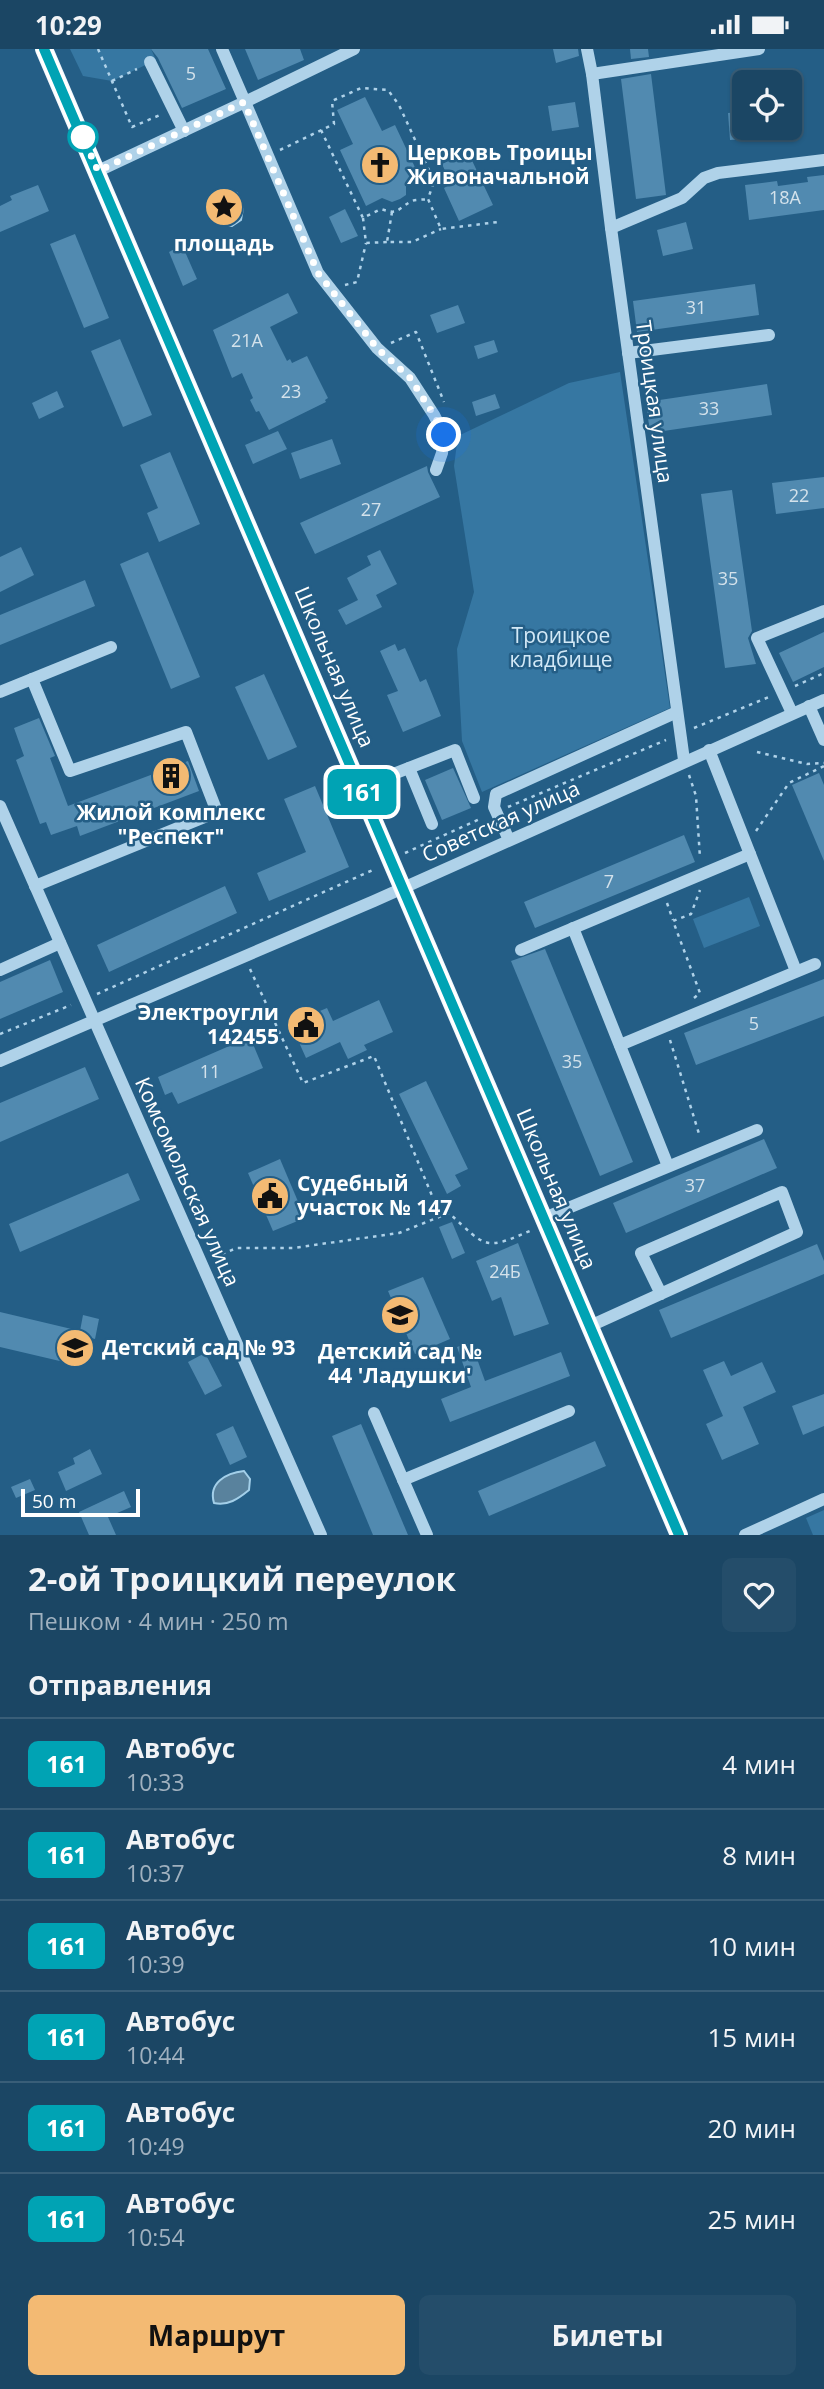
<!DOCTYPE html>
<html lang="ru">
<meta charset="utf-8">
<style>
:root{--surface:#1b4664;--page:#244d6a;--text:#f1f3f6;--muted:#a0b1bf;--line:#395e78;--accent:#f3ba73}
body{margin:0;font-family:"Open Sans",sans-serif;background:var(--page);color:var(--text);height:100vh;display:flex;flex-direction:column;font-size:26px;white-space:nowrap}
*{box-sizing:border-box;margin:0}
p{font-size:23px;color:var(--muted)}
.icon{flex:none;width:38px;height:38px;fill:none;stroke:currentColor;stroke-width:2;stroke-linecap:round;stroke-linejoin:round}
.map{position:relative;height:1486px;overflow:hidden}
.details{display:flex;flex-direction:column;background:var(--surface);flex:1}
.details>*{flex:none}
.badge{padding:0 14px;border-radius:10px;font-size:24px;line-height:46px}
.buttons{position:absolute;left:732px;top:21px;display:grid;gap:14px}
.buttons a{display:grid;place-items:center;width:70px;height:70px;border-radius:10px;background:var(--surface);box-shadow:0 2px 5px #0004,0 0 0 2px var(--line);font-size:35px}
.scale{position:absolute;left:21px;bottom:18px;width:119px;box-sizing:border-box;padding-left:7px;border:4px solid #fff;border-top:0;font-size:19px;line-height:24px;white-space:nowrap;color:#fff;-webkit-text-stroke:5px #245e86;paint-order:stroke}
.you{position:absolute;width:35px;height:35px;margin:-18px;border:5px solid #fff;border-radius:50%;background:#1a73e8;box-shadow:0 0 0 10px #1a73e833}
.map>.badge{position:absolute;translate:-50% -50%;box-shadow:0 0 0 4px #fff}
h2{padding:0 28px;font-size:26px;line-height:63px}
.round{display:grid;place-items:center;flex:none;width:74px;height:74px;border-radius:10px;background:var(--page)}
.summary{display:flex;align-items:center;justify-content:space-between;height:119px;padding:0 28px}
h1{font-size:33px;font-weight:700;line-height:52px}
.action{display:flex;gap:14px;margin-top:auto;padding:14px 28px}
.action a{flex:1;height:80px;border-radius:10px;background:var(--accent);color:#111;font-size:28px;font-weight:700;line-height:80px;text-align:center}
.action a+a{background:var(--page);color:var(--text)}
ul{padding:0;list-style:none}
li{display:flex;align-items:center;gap:21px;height:91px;padding:0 28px;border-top:2px solid var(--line)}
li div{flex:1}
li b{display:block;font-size:26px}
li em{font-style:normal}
li .badge{min-width:77px;font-weight:700;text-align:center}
.status{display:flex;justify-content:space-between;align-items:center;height:49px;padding:0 35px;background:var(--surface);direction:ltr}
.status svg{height:19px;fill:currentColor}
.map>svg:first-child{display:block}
</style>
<div class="status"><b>10:29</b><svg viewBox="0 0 49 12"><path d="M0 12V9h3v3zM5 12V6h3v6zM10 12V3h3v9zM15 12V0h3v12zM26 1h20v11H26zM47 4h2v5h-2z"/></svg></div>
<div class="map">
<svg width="824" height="1486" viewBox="0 0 824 1486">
<rect width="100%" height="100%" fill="#245e86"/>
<g fill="#3677a2">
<path d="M70,0H151L156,11L112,32L83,27Z"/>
<path d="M620,323L670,659L482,743L462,692L457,600L474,543L454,417L458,387L569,334Z"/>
<path d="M749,848L760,877L704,899L693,870Z"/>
<path d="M824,1461V1486H813L806,1469Z"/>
</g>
<g fill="#59829d" stroke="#a3cfe9" stroke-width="2">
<path d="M221,142L237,144L243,159L241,171L232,177C218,174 214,168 210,155Z"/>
<path d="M244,1422L250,1430L249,1441C238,1450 228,1457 214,1454C208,1434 226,1424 244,1422Z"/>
</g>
<g fill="#518ab0">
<path d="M151,0H208L226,40L182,59L158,9Z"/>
<path d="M245,0H300L304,11L258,31Z"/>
<path d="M553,0H578L579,7L556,14Z"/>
<path d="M630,0H648L649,8L631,10Z"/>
<path d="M651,25L666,146L636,150L621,30Z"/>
<path d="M365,48L382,82L395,76L421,131L406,137V146L400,150L392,153L382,149L366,157L340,101L353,95L337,61Z"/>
<path d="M575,53L579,78L552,82L548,57Z"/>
<path d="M742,63L744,90L730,91L728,64Z"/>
<path d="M468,103L493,156L459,172L444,139L451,135L442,115Z"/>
<path d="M824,126V161L749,171L745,136L777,132L778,137L808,133L807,128Z"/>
<path d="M38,136L49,162L0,183V157L12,151L10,147Z"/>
<path d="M345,160L358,187L341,194L329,168Z"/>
<path d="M686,173L693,200L663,207L657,181Z"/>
<path d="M75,185L109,269L84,279L50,195Z"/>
<path d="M182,196L197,230L183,237L169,203Z"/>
<path d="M755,235L759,266L637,283L633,252Z"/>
<path d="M288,244L298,264L270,278L287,312L290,310L292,314L307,307L328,349L325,351L326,353L269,381L259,362L256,363L250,351L253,349L242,324L232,329L213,281Z"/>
<path d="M458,256L465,274L437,284L430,266Z"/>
<path d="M120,290L152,366L123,378L91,302Z"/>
<path d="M494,291L498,303L478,310L474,297Z"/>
<path d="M767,335L772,366L650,384L646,353Z"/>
<path d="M57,342L64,358L39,370L32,354Z"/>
<path d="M495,345L500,359L476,367L472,353Z"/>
<path d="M278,382L287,400L253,415L245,396Z"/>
<path d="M332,390L341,415L300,430L291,404Z"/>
<path d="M170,403L200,475L159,493L147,464L158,459L140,416Z"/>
<path d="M427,417L428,423L440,448L315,505L300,474Z"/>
<path d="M824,428V459L776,465L772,434Z"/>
<path d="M732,441L752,582L748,589L756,615L725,619L701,445Z"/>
<path d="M21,498L34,526L0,543V508Z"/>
<path d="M380,501L397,535L376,546L382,558L346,576L338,561L358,551L347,529L371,516L367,507Z"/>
<path d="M148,503L200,628L171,640L120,515Z"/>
<path d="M85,531L95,557L0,596V566Z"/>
<path d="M824,583V618L793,633L779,604Z"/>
<path d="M395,595L398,602L405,599L420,633L426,630L441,667L403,683L387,646L398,642L380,602Z"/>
<path d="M264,625L297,698L268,711L235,638Z"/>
<path d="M39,669L55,707L50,709L68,757L188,712L199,742L80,787L77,777L51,786L46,773L40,775L16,711L24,707L14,679Z"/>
<path d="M453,719L471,759L442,771L425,731Z"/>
<path d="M819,724L824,736V812L792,736Z"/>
<path d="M315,737L349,818L269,852L257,824L306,803L284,750Z"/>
<path d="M684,786L695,813L535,879L524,853Z"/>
<path d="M225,837L237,864L109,923L97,896Z"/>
<path d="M545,900L633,1113L600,1127L511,912Z"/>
<path d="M50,911L63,943L0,970V933Z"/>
<path d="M824,930V967L696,1016L684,984Z"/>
<path d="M379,951L393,983L364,996L367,1001L348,1010L340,993L306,1009L293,980L317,969L315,964L327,959L333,972Z"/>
<path d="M250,988L263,1019L178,1055L172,1043L165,1046L158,1028Z"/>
<path d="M85,1018L99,1050L0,1093V1054Z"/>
<path d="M426,1032L468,1120L455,1126L461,1137L447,1145L399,1045Z"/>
<path d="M764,1090L777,1119L626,1184L613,1154Z"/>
<path d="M280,1110L305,1169L273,1182L248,1124Z"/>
<path d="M128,1124L140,1151L20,1203L9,1175Z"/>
<path d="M452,1173L465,1204L452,1210L439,1178Z"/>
<path d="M518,1194L549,1275L514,1287L501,1248L492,1252L476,1212Z"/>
<path d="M817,1195L824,1212V1225L671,1289L659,1261Z"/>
<path d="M423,1228L450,1290L415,1305L388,1242Z"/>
<path d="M0,1263L80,1282L83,1266L99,1270L95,1290L88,1288L81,1317L0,1298Z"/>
<path d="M471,1293L485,1332L561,1303L570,1327L450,1373L441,1350L471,1338L457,1298Z"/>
<path d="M205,1304L222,1337L205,1346L188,1313Z"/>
<path d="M724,1312L731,1327L762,1313L776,1343L743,1358L759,1395L722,1411L706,1375L723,1367L703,1321Z"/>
<path d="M824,1345V1377L803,1386L792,1357Z"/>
<path d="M361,1375L408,1486H373L332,1387Z"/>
<path d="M233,1377L247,1408L230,1416L216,1385Z"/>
<path d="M595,1392L606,1417L489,1467L478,1442Z"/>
<path d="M90,1400L102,1425L66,1442L58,1423L75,1415L73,1409Z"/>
<path d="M30,1430L35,1441L16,1449L11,1438Z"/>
<path d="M124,1442L131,1458L108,1468L116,1486H89L79,1463Z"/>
</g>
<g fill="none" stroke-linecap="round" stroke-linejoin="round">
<g stroke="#afd2e9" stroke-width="2.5" stroke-dasharray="3.5 5" stroke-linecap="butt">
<path d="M98,0L132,78L160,66"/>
<path d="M112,32L137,20"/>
<path d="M321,81L363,169L381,160C399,166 396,161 410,153C414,150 423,151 428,150"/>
<path d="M280,101L334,75L332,52L361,39L388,41L399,56L434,132L428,150L441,180L498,173"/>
<path d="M392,163L387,193H412L441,180"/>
<path d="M363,169L366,194L387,193"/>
<path d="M345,236L357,233L366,194"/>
<path d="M391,294L416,283L444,353"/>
<path d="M795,637L824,624"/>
<path d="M694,679L769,648"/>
<path d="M757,703L807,715L824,714"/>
<path d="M689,726L696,747L700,809"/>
<path d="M508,758L666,691"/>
<path d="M756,782L789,734L824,717"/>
<path d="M405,804L482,769"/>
<path d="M667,854L673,871"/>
<path d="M250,920L303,1034L374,1007L440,1166"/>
<path d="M97,945L375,820"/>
<path d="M694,949L700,944L673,872L691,865L700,841"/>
<path d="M0,985L71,956"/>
<path d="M670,991L700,1088"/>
<path d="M214,1208L237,1199H293L399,1184L449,1164C487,1199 484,1202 532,1181"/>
</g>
<g stroke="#afd2e9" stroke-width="12">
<path d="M354,0L245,53L318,224L377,299L410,329L434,366L444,386L442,404L436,421"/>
<path d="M587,0L592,25L611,179L684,711"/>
<path d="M150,13L184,82"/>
<path d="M592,25L759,0"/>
<path d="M98,122L245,53L222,0"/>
<path d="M611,179L682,149L704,129L718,124L824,111"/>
<path d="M628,304L769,286"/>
<path d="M32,630L70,722L186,683L217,763L35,837"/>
<path d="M0,643L111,598"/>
<path d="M809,657L824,691"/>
<path d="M792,664L757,589L824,562"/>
<path d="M709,701L796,922"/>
<path d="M409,719L432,775"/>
<path d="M360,738L455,701L474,749"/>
<path d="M0,757L321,1486"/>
<path d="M509,791L494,758L496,745L677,663"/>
<path d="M573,879L668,1117"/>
<path d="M521,901L750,805"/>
<path d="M0,921L60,894"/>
<path d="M620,996L815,915"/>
<path d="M0,1012L374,852L824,651"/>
<path d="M544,1169L757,1081"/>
<path d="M590,1277L797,1183L782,1143L641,1204L661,1245"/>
<path d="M374,1364L427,1486"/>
<path d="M403,1431L569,1362"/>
<path d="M745,1486L824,1450"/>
</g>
<path stroke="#f1f8fe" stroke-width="18" d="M44,0L679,1486"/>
</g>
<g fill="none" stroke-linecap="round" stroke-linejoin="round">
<defs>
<path id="line" d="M44,0L679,1486"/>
</defs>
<use href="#line" stroke="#fff" stroke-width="16"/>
<use href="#line" stroke="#00a3b4" stroke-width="10"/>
<path stroke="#fff" stroke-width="7" stroke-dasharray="0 12.6" d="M83,88L82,86L98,122L244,53L318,224L377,299L410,329L434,366L444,386"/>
</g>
<defs>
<symbol id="church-disc" viewBox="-11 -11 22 22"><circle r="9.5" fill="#f3ba73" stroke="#245e86"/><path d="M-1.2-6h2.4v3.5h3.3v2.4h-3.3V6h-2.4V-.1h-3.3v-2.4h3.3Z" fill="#111"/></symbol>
<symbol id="sight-disc" viewBox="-11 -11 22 22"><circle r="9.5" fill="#f3ba73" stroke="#245e86"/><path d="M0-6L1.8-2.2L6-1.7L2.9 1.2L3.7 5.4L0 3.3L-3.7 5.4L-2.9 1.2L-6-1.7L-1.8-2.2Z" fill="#111"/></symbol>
<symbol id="building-disc" viewBox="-11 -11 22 22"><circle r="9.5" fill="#f3ba73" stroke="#245e86"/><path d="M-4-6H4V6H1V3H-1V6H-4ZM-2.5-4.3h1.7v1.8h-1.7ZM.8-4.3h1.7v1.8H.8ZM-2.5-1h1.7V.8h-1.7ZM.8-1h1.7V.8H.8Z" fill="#111"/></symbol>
<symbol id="civic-disc" viewBox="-11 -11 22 22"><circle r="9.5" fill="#f3ba73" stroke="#245e86"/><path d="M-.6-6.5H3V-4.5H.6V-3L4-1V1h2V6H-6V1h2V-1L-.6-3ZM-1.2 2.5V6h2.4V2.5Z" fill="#111"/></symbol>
<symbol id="school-disc" viewBox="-11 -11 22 22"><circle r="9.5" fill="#f3ba73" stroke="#245e86"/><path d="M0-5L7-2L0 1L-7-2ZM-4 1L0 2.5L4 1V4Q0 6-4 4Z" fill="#111"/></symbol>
</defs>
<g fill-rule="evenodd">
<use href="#church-disc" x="358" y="94" width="44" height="44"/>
<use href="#sight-disc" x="202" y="136" width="44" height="44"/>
<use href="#building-disc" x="149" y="705" width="44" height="44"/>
<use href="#civic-disc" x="284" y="954" width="44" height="44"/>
<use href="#civic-disc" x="248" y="1125" width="44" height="44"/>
<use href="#school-disc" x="378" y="1244" width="44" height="44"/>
<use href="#school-disc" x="53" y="1277" width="44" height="44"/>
</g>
<circle fill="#fff" stroke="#00a3b4" stroke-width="3.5" cx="83" cy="88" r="14"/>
<g text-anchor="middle" stroke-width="5" stroke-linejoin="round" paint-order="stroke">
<g font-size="18" fill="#d4e2eb">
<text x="191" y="31">5</text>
<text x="785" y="155">18А</text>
<text x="696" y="265">31</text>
<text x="247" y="298">21А</text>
<text x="291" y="349">23</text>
<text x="709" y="366">33</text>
<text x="799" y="453">22</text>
<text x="371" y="467">27</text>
<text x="728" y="536">35</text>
<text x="609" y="839">7</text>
<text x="754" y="981">5</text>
<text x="572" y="1019">35</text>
<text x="210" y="1029">11</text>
<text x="695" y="1143">37</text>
<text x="505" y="1229">24Б</text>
</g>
<g font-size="21" font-weight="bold" fill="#fff" stroke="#245e86" text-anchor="start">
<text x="407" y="111">Церковь Троицы<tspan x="407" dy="24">Живоначальной</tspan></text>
<text x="224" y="202" text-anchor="middle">площадь</text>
<text x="171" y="771" text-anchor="middle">Жилой комплекс<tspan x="171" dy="24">"Респект"</tspan></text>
<text x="279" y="971" text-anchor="end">Электроугли<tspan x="279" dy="24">142455</tspan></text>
<text x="297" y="1142">Судебный<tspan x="297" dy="24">участок № 147</tspan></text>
<text x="102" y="1306">Детский сад № 93</text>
<text x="400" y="1310" text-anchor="middle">Детский сад №<tspan x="400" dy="24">44 'Ладушки'</tspan></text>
</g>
<g font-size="21" fill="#fff" stroke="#245e86">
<text transform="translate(654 353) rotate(82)" y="7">Троицкая улица</text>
<text transform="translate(334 618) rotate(67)" y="7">Школьная улица</text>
<text transform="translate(501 773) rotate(-24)" y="7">Советская улица</text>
<text transform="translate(187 1133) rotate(66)" y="7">Комсомольская улица</text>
<text transform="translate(556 1140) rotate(67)" y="7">Школьная улица</text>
</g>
<g font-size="21" fill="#d3e9f7" stroke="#245e86">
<text x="561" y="594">Троицкое<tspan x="561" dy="24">кладбище</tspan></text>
</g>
</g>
</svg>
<div class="buttons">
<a><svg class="icon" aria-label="locate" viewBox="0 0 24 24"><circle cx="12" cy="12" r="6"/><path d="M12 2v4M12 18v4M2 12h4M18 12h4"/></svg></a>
</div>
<div class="scale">50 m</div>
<div class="you" style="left:444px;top:386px"></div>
<b class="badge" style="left:362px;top:743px;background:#00a3b4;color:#fff">161</b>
</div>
<section class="details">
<div class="summary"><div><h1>2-ой Троицкий переулок</h1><p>Пешком · 4 мин · 250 m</p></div><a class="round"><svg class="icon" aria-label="heart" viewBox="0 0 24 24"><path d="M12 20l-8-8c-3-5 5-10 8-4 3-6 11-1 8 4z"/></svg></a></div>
<h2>Отправления</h2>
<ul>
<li><span class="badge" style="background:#00a3b4;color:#fff">161</span><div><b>Автобус</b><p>10:33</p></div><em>4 мин</em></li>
<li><span class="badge" style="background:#00a3b4;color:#fff">161</span><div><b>Автобус</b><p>10:37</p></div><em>8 мин</em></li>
<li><span class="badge" style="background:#00a3b4;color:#fff">161</span><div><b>Автобус</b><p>10:39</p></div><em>10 мин</em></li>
<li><span class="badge" style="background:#00a3b4;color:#fff">161</span><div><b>Автобус</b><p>10:44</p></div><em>15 мин</em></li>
<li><span class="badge" style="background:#00a3b4;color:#fff">161</span><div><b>Автобус</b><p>10:49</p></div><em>20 мин</em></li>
<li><span class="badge" style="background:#00a3b4;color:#fff">161</span><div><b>Автобус</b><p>10:54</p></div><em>25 мин</em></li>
</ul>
<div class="action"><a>Маршрут</a><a>Билеты</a></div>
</section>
